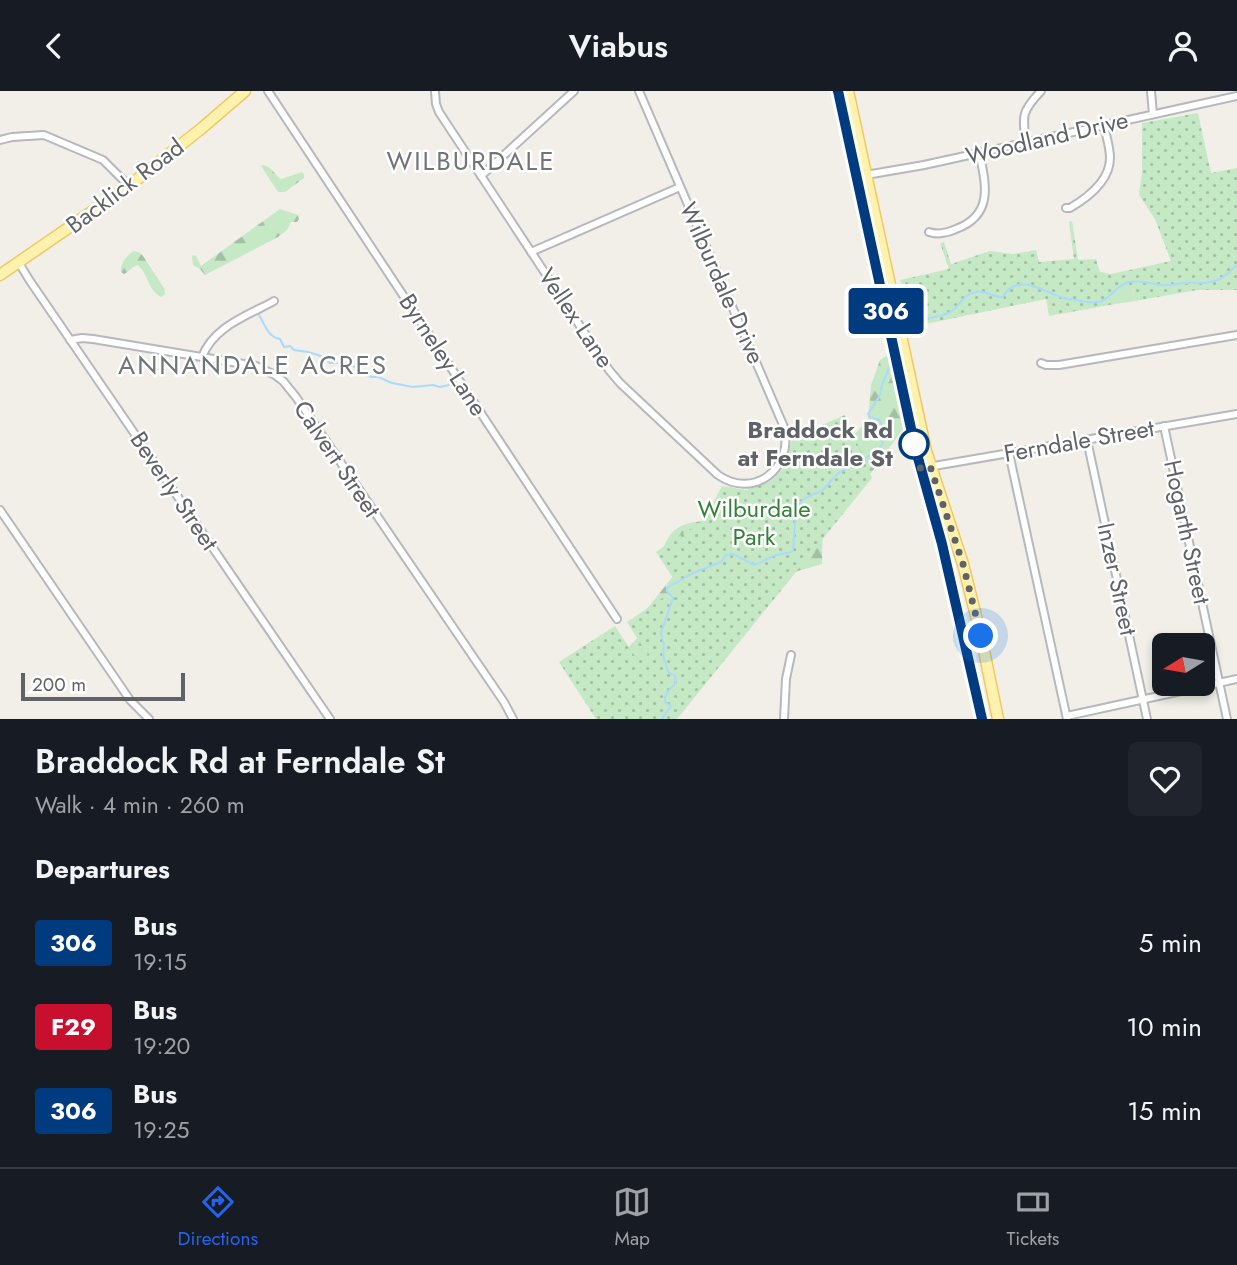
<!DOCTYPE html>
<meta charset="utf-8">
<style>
:root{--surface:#171b24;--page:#20242c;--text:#f1f3f6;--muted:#9ea1a6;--line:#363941;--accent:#2563eb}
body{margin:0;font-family:Jost,sans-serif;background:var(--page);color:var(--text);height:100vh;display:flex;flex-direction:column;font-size:26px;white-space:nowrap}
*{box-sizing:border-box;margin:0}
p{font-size:23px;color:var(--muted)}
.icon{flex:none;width:38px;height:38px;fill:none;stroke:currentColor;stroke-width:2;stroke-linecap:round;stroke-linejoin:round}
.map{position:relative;height:628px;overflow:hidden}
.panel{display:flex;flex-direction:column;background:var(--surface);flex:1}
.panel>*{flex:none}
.badge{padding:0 14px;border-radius:5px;font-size:24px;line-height:46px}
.needle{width:46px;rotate:259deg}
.fabs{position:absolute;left:1152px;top:542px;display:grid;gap:14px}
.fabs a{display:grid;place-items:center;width:63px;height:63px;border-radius:10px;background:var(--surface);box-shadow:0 4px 10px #0003;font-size:35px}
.scale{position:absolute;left:21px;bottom:18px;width:164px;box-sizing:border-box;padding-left:7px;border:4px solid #5f6368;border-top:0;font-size:19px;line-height:24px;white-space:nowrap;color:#5f6368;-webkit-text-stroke:5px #fff;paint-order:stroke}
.you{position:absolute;width:35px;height:35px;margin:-18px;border:5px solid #fff;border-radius:50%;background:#1a73e8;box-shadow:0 0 0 10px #1a73e833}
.map>.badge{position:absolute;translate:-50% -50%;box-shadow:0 0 0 4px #fff}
h2{padding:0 35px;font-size:26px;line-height:63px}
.round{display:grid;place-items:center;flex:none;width:74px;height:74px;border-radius:10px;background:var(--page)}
.headline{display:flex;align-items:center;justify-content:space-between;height:119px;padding:0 35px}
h1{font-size:33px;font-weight:600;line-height:52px}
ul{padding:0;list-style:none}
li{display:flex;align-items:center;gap:21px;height:84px;padding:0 35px}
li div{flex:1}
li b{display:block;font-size:26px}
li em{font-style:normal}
li .badge{min-width:77px;font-weight:700;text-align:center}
header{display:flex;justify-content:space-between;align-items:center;height:91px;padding:0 35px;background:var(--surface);font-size:32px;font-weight:600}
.dock{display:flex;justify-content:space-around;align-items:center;height:98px;border-top:2px solid var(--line);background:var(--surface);font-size:19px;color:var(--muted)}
.dock a{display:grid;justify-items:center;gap:4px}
.dock .current{color:var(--accent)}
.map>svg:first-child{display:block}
</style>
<header><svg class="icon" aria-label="back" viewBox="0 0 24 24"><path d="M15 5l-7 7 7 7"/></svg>Viabus<svg class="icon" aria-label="person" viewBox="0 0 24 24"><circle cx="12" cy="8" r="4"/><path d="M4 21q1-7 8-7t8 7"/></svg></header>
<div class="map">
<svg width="1237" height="628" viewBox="0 0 1237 628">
<defs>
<pattern id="forest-firs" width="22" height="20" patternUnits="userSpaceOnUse" patternTransform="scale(1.75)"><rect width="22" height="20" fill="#c5e8c5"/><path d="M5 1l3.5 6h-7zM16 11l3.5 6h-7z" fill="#a3c0a4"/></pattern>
<pattern id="park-dots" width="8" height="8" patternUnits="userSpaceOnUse" patternTransform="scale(1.75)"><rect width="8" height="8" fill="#c5e8c5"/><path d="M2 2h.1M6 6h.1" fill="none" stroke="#a3c0a4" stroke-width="1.8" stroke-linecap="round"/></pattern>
</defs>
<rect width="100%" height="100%" fill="#f1efe8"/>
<g fill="url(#forest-firs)">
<path d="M263,74C273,76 274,84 281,88L302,81L304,83V87L285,101H278L261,75Z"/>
<path d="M280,118L298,124L299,128L297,131H291L287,139L278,146L205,184L200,178L193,174L192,166L193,164L196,165L201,175Z"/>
<path d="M134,160L139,161L143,165L164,197L165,203L161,206C148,199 148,183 138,174C131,176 129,181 124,183L121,181C120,173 127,164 134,160Z"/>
<path d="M1132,195L1135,210L1115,213L1113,206L1121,196Z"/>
<path d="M888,264L895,289L903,338L871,382L827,423L823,430L822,473L767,489L679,603L585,564L626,559L642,542L647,518L673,485L661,465C669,434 686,429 716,431L829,370L868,329L871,294L880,269Z"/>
</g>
<g fill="url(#park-dots)">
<path d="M1198,22L1211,82L1237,77V199H1197L1135,210L1132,195L1121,197L1114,206L1115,213L1049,225L1046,208L916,235L915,232L909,229L900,189L949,178L940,152L944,151L951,173L990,160L1013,163L1036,159L1039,171L1074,168L1069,131L1072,130L1078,169L1096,168L1100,181L1111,183L1171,170L1155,128L1139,104L1142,82V32Z"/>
<path d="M845,324L872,387L677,628H596L559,571L615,535L638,570L648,564L627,531L679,496L656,461L705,428L722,395L746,399L769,391L780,381L787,371L792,347Z"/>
</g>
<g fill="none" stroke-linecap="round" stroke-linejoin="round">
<g stroke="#aadaff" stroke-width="2">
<path d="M259,224C265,234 268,246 280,248L284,256L290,255L294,259L308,261L321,265L330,272H349L366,284L371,286H378L392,292L413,296L433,294L440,296L449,294"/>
<path d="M909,246C912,242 915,236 919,232C927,225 940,227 950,221C961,215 962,203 976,201C986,199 994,207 1003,206C1017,181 1042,200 1061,206C1069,209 1079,209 1087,211C1111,215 1112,195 1129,191C1141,189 1150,193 1161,194C1169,195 1176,193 1183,192C1195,191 1209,194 1220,188C1226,185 1232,178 1237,174"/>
<path d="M662,628L671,615L665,611C664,603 670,597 676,592L675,585L668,581L663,564L664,554L661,542L673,507L667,500V497L693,482L721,471L726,464L733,463L755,474L773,465L791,461L793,458C795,444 793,421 802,410C807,404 814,404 821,400C828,395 833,386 840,381C854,371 884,364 885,344C885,339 882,333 879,329L870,326L868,323L879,306L883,291L890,276"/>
</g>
<defs>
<g id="street">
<path d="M268,0L617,528"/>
<path d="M435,0L436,13L439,21L609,279L620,292L718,384C754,409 794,377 784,336L639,0"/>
<path d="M1151,0L1153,23"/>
<path d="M0,49L12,46L44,44L103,69L129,95"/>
<path d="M1026,51C1022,24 1022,20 1041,0"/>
<path d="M866,84L924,74L1237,5"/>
<path d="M481,85L574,0"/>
<path d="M1066,117H1070C1087,107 1110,90 1110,67C1110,56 1106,45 1104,34"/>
<path d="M929,141C938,144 947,142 956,138C994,124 986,93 979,61"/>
<path d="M531,161L680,96"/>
<path d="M19,172L30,190L330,628"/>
<path d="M70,249L82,247L93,248L256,275L275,284L283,290L296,306L504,611L513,628"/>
<path d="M202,266C214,235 247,225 274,210"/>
<path d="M1041,272L1046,274H1059L1237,244"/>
<path d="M1164,335L1227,628"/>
<path d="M1087,349L1147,628"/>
<path d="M1009,362L1067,628"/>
<path d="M928,376L1237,323"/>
<path d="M0,419L130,609L149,628"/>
<path d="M1067,625L1237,588"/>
<path d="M784,628L786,588L791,564"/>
</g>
<g id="primary">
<path d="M838,0L912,343L942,453L982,628"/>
<path d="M848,0L926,360L963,473L981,545L998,628"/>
<path d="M0,184L129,95L202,37L245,0"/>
</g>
</defs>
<use href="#street" stroke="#b5b8bc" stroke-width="10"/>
<use href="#primary" stroke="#f2c960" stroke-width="13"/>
<use href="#street" stroke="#fff" stroke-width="6"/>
<use href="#primary" stroke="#fff2af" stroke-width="10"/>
</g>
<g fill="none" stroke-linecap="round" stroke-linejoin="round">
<defs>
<path id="line" d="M838,0L915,356L942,453L982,628"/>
</defs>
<use href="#line" stroke="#fff" stroke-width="16"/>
<use href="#line" stroke="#003b80" stroke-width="10"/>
<path stroke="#5f6368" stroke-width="7" stroke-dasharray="0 12.6" d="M914,353L920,377L930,375L963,473L981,545"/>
</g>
<circle fill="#fff" stroke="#003b80" stroke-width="3.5" cx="914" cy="353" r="14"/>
<g text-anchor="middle" stroke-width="5" stroke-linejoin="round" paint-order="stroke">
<g font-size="24" fill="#5f6368" stroke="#fff">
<text transform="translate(1047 47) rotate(-13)" y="8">Woodland Drive</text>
<text transform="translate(125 95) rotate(-37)" y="8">Backlick Road</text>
<text transform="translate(722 192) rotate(66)" y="8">Wilburdale Drive</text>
<text transform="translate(576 227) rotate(56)" y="8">Vellex Lane</text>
<text transform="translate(443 264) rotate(57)" y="8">Byrneley Lane</text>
<text transform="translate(1079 350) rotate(-10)" y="8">Ferndale Street</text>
<text transform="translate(337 368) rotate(56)" y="8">Calvert Street</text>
<text transform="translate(174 400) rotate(56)" y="8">Beverly Street</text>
<text transform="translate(1187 441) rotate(78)" y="8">Hogarth Street</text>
<text transform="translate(1117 488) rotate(78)" y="8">Inzer Street</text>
</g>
<g font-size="24" font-weight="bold" fill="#5f6368" stroke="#fff" text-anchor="end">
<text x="893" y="347">Braddock Rd<tspan x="893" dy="28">at Ferndale St</tspan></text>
</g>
<g font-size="24" fill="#348238" stroke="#fff">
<text x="754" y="426">Wilburdale<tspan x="754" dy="28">Park</tspan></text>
</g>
<g font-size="26" letter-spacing="2" fill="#70757a" stroke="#fff">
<text x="471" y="79">WILBURDALE</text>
<text x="253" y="283">ANNANDALE ACRES</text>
</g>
</g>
</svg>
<div class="fabs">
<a><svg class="needle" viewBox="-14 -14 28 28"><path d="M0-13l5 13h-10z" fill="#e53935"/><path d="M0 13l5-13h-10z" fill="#9ea1a6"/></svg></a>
</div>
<div class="scale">200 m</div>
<div class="you" style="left:981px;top:545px"></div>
<b class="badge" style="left:886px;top:220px;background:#003b80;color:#fff">306</b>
</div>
<section class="panel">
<div class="headline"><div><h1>Braddock Rd at Ferndale St</h1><p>Walk · 4 min · 260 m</p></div><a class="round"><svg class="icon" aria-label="heart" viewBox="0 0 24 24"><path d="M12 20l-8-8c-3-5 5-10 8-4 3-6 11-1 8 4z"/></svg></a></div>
<h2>Departures</h2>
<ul>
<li><span class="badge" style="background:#003b80;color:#fff">306</span><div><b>Bus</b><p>19:15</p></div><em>5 min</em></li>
<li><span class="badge" style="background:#c8102e;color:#fff">F29</span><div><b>Bus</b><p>19:20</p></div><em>10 min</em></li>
<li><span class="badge" style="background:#003b80;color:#fff">306</span><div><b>Bus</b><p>19:25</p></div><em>15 min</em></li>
</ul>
</section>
<nav class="dock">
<a class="current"><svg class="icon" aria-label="directions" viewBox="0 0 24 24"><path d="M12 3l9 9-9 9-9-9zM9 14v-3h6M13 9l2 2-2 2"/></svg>Directions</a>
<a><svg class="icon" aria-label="map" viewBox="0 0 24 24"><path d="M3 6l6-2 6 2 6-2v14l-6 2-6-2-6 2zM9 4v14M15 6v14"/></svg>Map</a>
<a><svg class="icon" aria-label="tickets" viewBox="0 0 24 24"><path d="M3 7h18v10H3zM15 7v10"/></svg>Tickets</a>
</nav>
